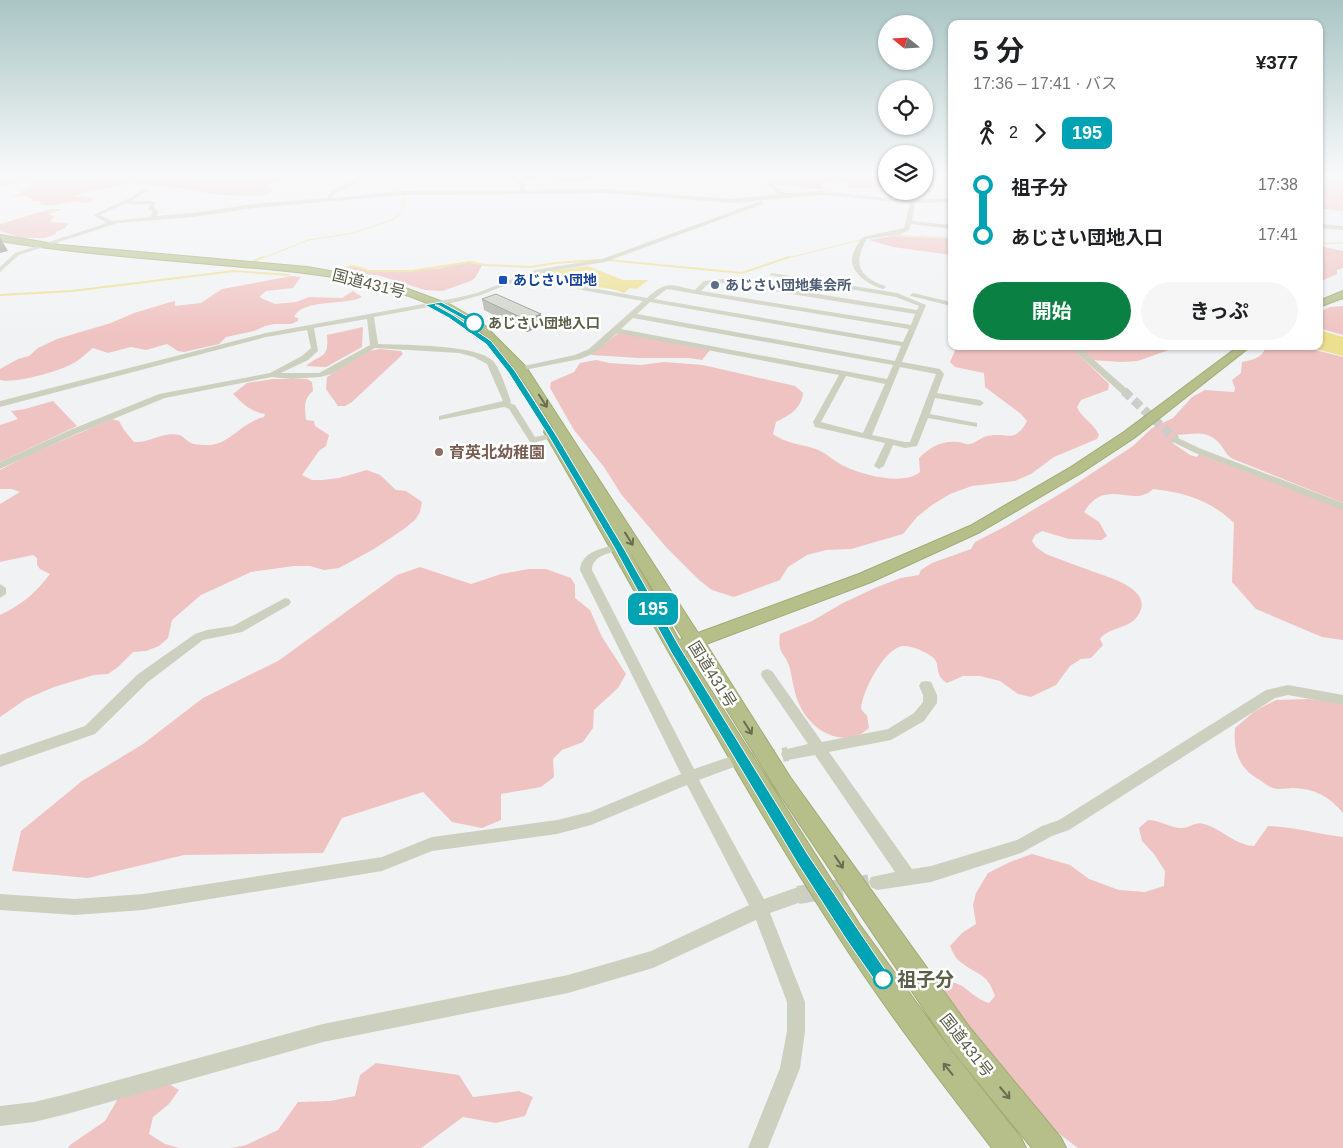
<!DOCTYPE html>
<html lang="ja">
<meta charset="utf-8">
<style>
:root{--surface:#fff;--page:#f6f6f6;--text:#202124;--muted:#757577;--accent:#0b8043}
body{margin:0;font-family:Helvetica,"Noto Sans JP",sans-serif;background:var(--page);color:var(--text);height:100vh;display:flex;flex-direction:column;font-size:19px;white-space:nowrap}
*{box-sizing:border-box;margin:0}
p{font-size:16px;color:var(--muted)}
.icon{flex:none;width:28px;height:28px;fill:none;stroke:currentColor;stroke-width:2;stroke-linecap:round;stroke-linejoin:round}
.map{position:relative;flex:1;overflow:hidden}
.panel{position:absolute;left:948px;top:20px;width:375px;height:330px;display:flex;flex-direction:column;background:var(--surface);border-radius:10px;box-shadow:0 1px 4px #0004}
.panel>*{flex:none}
.badge{padding:0 10px;border-radius:8px;font-size:18px;line-height:32px}
.needle{width:32px;rotate:288deg}
.tools{position:absolute;left:878px;top:15px;display:grid;gap:10px}
.tools a{display:grid;place-items:center;width:55px;height:55px;border-radius:50%;background:var(--surface);box-shadow:0 1px 4px #0004;font-size:25px}
.map>.badge{position:absolute;translate:-50% -50%;box-shadow:0 0 0 2px #fff}
.legs{display:flex;align-items:center;gap:8px;height:55px;padding:0 25px;font-size:16px}
.legs p{margin-inline-start:auto}
.headline{display:flex;align-items:center;justify-content:space-between;height:85px;padding:0 25px}
h1{font-size:28px;font-weight:700;line-height:38px}
.action{display:flex;gap:10px;margin-top:auto;padding:10px 25px}
.action a{flex:1;height:58px;border-radius:30px;background:var(--accent);color:#fff;font-size:20px;font-weight:700;line-height:58px;text-align:center}
.action a+a{background:var(--page);color:var(--text)}
ul{padding:0 25px;list-style:none}
li{display:flex;align-items:center;gap:18px;height:50px;font-size:19px}
li i{display:grid;place-items:center;width:8px;height:100%;margin:0 6px;background:currentColor}
li i::after{content:'';width:12px;height:12px;margin:-6px;border:4px solid;border-radius:50%;background:var(--surface)}
li p{margin-inline-start:auto}
li:first-child i{background:linear-gradient(#0000 50%,currentColor 0)}
li:last-child i{background:linear-gradient(currentColor 50%,#0000 0)}
.map>svg:first-child{display:block}
</style>
<div class="map">
<svg width="1343" height="1148" viewBox="0 0 1343 1148">
<rect width="100%" height="100%" fill="#f1f2f4"/>
<g fill="#efc3c1">
<path d="M0,176H295L267,185L273,191L261,196L219,195L171,187L131,183L75,195L77,197L96,198C85,207 83,201 73,202C61,203 52,208 40,204L41,201H34L27,196H11L20,193L33,183L11,184L0,187Z"/>
<path d="M517,176H592L594,179L567,183L544,178L526,181Z"/>
<path d="M782,176H886V187L851,188L847,186L849,183C840,180 828,179 821,185L824,187L822,189H810L796,185H772V182Z"/>
<path d="M1319,176H1343V211L1327,209L1319,210Z"/>
<path d="M51,209H61L49,214L54,216L50,222L69,223L65,228L56,232V234L45,238H22L0,231V224Z"/>
<path d="M892,236L951,239V255L893,247L869,240Z"/>
<path d="M1319,246L1343,251V268L1337,270V274L1319,282Z"/>
<path d="M464,262L482,265L475,278L471,281L442,291L425,290L377,275L360,274L354,270H338L353,266L369,271H413L442,268Z"/>
<path d="M292,276L301,277L293,288L266,291L260,296L261,298L275,304L296,302L309,297L342,298L353,291L362,297C345,306 303,298 294,317L298,318V321L291,324H274L265,326L254,331L226,337L219,344L184,352L178,351L167,344L146,350L131,347L108,353L93,348C86,353 81,359 74,363C60,371 15,384 0,380V369L18,359L29,356L38,348L57,339L111,323L134,313L171,302L175,301V306L201,303L222,289Z"/>
<path d="M1343,306V335L1319,328V312L1330,307Z"/>
<path d="M363,327L362,347L326,367L306,366C322,353 329,359 327,335Z"/>
<path d="M618,333H622L710,350L702,360L689,358H639L591,355Z"/>
<path d="M957,346H1070L1109,384L1108,390L1081,400L1077,407C1082,419 1094,423 1099,435L1097,439L1054,457L1031,474L1015,481L972,486L950,494L932,505L917,517L903,534L851,549L826,550L807,555L788,567L780,580L734,597L712,590L699,580L666,547L621,494L604,467L574,430L550,388L551,382L574,372L580,363L596,360L609,363L641,365L664,362L703,365L795,386L803,393C801,409 790,415 776,422L773,434C786,444 802,444 816,449C828,454 836,463 846,467C863,475 904,486 920,472L919,458C930,447 942,440 958,442C961,442 966,445 969,444C974,444 979,439 984,437C1005,430 1014,446 1027,421L1021,414L985,387L984,373L955,367L950,362Z"/>
<path d="M1076,346H1186L1174,348L1138,361L1122,362L1091,360Z"/>
<path d="M1266,346H1299L1343,357V503L1233,459C1225,454 1225,450 1220,444C1206,428 1192,435 1175,435L1171,442L1190,455L1197,457L1199,454L1343,509V640L1322,637L1256,609L1232,582L1234,523C1210,500 1186,493 1153,489C1133,509 1106,476 1084,512L1099,522L1107,536L1102,540L1069,539L1042,531L1035,535L1032,541L1036,547L1046,554C1060,559 1074,565 1089,570C1106,577 1159,589 1136,618C1127,629 1109,627 1100,639L1103,645L1091,658L1081,659L1070,666L1056,685L1031,697L1018,694L1000,681L980,676H963L947,683C932,674 943,664 931,656C924,651 911,645 902,646C883,650 862,692 861,709L867,716L869,728C866,730 861,735 856,736C833,743 810,727 800,706C794,694 793,682 790,669C786,652 777,656 780,634L812,621L843,603L877,587L901,578L919,575L921,570L932,563L971,549L975,542L1006,526L1068,489L1133,446L1152,428L1173,418L1192,397L1205,390L1234,392L1235,388L1232,380L1241,373L1242,362C1253,360 1263,358 1266,346Z"/>
<path d="M380,349L401,351L403,354L352,402L345,406H338L326,389L327,377L369,351Z"/>
<path d="M273,379H307L312,382L313,391C303,399 305,408 306,420L314,421L315,426L329,435L326,446L319,451L302,475L312,480H322L339,478L367,470L380,475L396,490L406,491L422,502L420,512L415,520L404,529L374,549L339,568L324,570L310,566H294L251,572L201,595L172,620L168,638L159,646L146,651L133,652L118,667L108,674L94,675L54,687L26,699L0,717V615C21,605 36,593 50,574L40,569L37,565V558L33,555L0,562V504L20,492L12,489H0V470L29,455L112,419L119,421L124,430L134,442C149,443 164,431 179,435C184,436 186,441 191,443C195,445 206,445 210,445C231,443 242,422 264,417L265,414C251,412 243,404 233,394L247,383Z"/>
<path d="M53,401L77,426L0,462V425L18,419L11,411L25,409Z"/>
<path d="M420,567L471,584L501,574L529,569H546L571,578L575,585V598L590,610L602,637L626,674L618,688L594,710L593,728L583,742L562,750L553,759L554,777L541,787L501,794V820L482,828L452,822L423,792L342,818L323,853L184,855L88,878L12,871L21,831L82,781L143,744L203,698L278,661L397,575Z"/>
<path d="M1308,699L1343,703V813C1330,797 1314,788 1293,788C1287,788 1279,790 1273,788C1269,787 1264,783 1260,780C1239,769 1233,751 1235,728L1255,711L1276,700Z"/>
<path d="M1148,820C1160,820 1170,828 1182,828C1190,828 1195,821 1204,824C1222,829 1235,845 1254,846L1268,826C1293,827 1318,834 1343,837V1148H1078L1025,1108L937,983C965,977 966,996 989,1003L995,996C987,971 975,975 958,960C955,957 952,951 950,946L962,933L976,924L973,905L976,893L988,873L1010,862L1032,854L1070,865L1089,879L1119,890L1145,892L1164,886L1165,871L1154,854L1142,841L1139,828Z"/>
<path d="M376,1063L459,1075L473,1097L519,1091L533,1097L525,1116L496,1123L463,1117L421,1148H231L246,1145L278,1130L298,1102L330,1101L355,1096L360,1075Z"/>
<path d="M169,1084L179,1090L169,1104L153,1117L149,1134L165,1144L179,1148H68L70,1145L105,1121L119,1097Z"/>
</g>
<g fill="#ecdf8f">
<path d="M588,266L623,280H648L637,289L630,288L624,293L616,290L580,284L550,271Z"/>
<path d="M1319,330L1343,337V356L1305,346H1319Z"/>
</g>
<g fill="none" stroke-linecap="round" stroke-linejoin="round">
<g stroke="#ecdf8f" stroke-width="1">
<path d="M408,192L402,185L419,176"/>
<path d="M890,235L951,238"/>
<path d="M1319,244L1343,243"/>
<path d="M260,259L309,240L353,233L394,219L402,212L404,195"/>
<path d="M784,259L864,239"/>
</g>
<g stroke="#ecdf8f" stroke-width="2">
<path d="M608,260L742,273L789,257"/>
<path d="M254,261L263,257"/>
<path d="M335,270L354,266L369,271H412L470,262L484,265L531,267L555,263L599,260"/>
<path d="M0,295L72,291L234,271L289,275"/>
</g>
<path stroke="#cccdc9" stroke-width="9" stroke-dasharray="9 4.5" stroke-linecap="butt" d="M1124,391L1176,440"/>
<path stroke="#cccdc9" stroke-width="14" stroke-dasharray="14 7" stroke-linecap="butt" d="M741,761L788,754"/>
<path stroke="#cccdc9" stroke-width="18" stroke-dasharray="18 9" stroke-linecap="butt" d="M798,895L877,882"/>
<defs>
<g id="highway">
<path d="M0,235L60,245L307,267L369,278L408,289L451,305L482,323L526,367L698,633L859,574L970,526L1071,467L1124,432L1239,346H1251L1134,438L1081,473L980,532L871,582L706,644L790,777L970,1028L1061,1138L1066,1148H1032L950,1048L776,789L690,650L686,651L860,925L947,1045L1021,1138L1026,1148H992C940,1081 888,1013 842,942C734,777 643,602 544,432L545,429H554C531,393 510,356 476,328C460,316 440,308 422,301C351,273 275,270 199,263C132,257 66,252 0,241ZM627,547L683,639L679,640Z"/>
<path d="M1343,291V298L1319,307V301Z"/>
</g>
</defs>
<use href="#highway" stroke="#a1ab75" stroke-width="2"/>
<g fill="#ced0bf" fill-rule="evenodd">
<path d="M362,176H367L349,188L334,194L332,198L403,191L520,190V185L511,178L512,176H516V178L526,184L524,190L607,189L732,199L779,194L765,184L774,176H779L771,184L785,193L822,191L906,200L951,198V202L915,203L912,221L951,225V229L911,224L909,230L901,234L867,239C852,263 859,277 885,286L886,287L883,289C869,285 847,272 853,254C855,248 859,242 863,237L904,228L910,203L822,195L732,203L607,193L403,195L254,208L193,217L118,223L19,255L0,272V267L15,253L107,223L93,215L132,197L144,189L149,190L131,201H155L154,208L159,212L156,216L193,213L254,204L327,198C331,189 352,182 362,176ZM126,203L135,205L150,204L148,209L153,212L150,217L112,221L100,215Z"/>
<path d="M761,201L763,204L605,262L545,272L586,287L647,298C667,280 670,285 695,290L704,281L724,279L917,310L919,306L896,297L769,275L772,273L897,293L926,305L902,362L940,369L944,374L937,393L980,400L984,403L980,406L935,398L930,414L977,423V427L928,418L917,446L905,448L893,445L884,466L879,469L874,466L885,443L815,427L813,422L839,375L617,333L595,353L580,359L519,371V367L575,355L589,349L643,301L582,290L537,273L481,295L456,302L374,317L378,344C402,345 479,344 494,362C502,373 506,389 511,401L510,403L515,405L535,437L555,433V437L533,443L530,442L509,409L504,407L439,420V416L503,401L487,364L474,357L459,353L375,348L332,374L320,377L291,379L272,377L165,398L76,434L0,469V462L70,430L159,394L270,373L302,356L311,348L307,330L266,337L0,407V401L266,333L456,298L477,293L535,270L602,259ZM724,283L915,314L911,325L701,291L708,284ZM667,289L696,294L909,329L903,342L654,299ZM650,302L901,346L895,361L637,314ZM633,318L893,365L887,379L621,329ZM367,319L370,345L319,373H281L308,360L318,351L314,328ZM900,367L936,374L910,442H905L872,435ZM846,376L885,384L863,433L821,422Z"/>
<path d="M1319,224L1343,226V230L1319,228Z"/>
<path d="M913,293L951,302V306L911,296L910,295Z"/>
<path d="M1069,346H1078L1127,389V393H1121Z"/>
<path d="M1176,437L1199,448L1343,503V510L1193,452L1173,442L1171,440Z"/>
<path d="M619,544L623,545L624,547L623,549C611,553 592,555 592,570L694,769L729,757L734,759L736,763L734,767L699,780L764,899L798,887L804,889L806,895L804,901L770,913L805,1002V1031L800,1068L768,1148H748L780,1068L787,1031V1002L756,920L653,968L568,993L323,1042L67,1114L34,1122L0,1126V1106L34,1102L67,1094L323,1024L568,975L651,951L749,905L687,785L591,825L557,834L432,851L382,871L143,910L75,915L0,910V894L75,899L143,894L382,857L432,837L557,820L590,812L681,774L580,570C581,551 604,548 619,544Z"/>
<path d="M0,584L6,588V594L0,598Z"/>
<path d="M285,598L289,599L291,602L289,605L242,632L203,640L148,682L95,734L0,767V755L85,726L138,674L195,634L207,630L233,626Z"/>
<path d="M767,669L772,671L822,742L888,729L914,713L923,702V695L919,686L921,682L926,681L931,682L937,695V703L924,721L891,740L829,752L912,869L931,866L1017,840L1042,826L1059,820L1266,690L1288,685L1343,695V705L1288,695L1275,698L1069,830L1052,836L1021,853L931,882L877,890L871,887L869,882L871,877L895,872L815,755L788,760L783,758L781,754L783,750L808,744L762,677L761,674L762,671Z"/>
</g>
<use href="#highway" fill="#b6bf8a" fill-rule="evenodd"/>
</g>
<path fill="#b4b6af" d="M482,299L541,314L542,326L527,332L484,310Z"/>
<g fill="#92948e">
<path d="M0,237L8,251L0,253Z"/>
<path d="M541,314L542,326L527,332L526,320Z"/>
</g>
<path fill="#d1d4cb" stroke="#92948e" d="M496,294L541,314L526,320L482,299Z"/>
<defs><path id="oneway-shaft" d="M-6 0H5M1.5-3L5.5 0L1.5 3" fill="none" stroke-width="1.6" stroke-linecap="round" stroke-linejoin="round" transform="scale(1.25)"/></defs>
<g stroke="#6a6d53">
<use href="#oneway-shaft" transform="translate(543 401) rotate(57)"/>
<use href="#oneway-shaft" transform="translate(629 539) rotate(58)"/>
<use href="#oneway-shaft" transform="translate(748 728) rotate(58)"/>
<use href="#oneway-shaft" transform="translate(839 862) rotate(56)"/>
<use href="#oneway-shaft" transform="translate(948 1069) rotate(-129)"/>
<use href="#oneway-shaft" transform="translate(1005 1093) rotate(50)"/>
</g>
<linearGradient id="sky" x2="0" y2="1"><stop stop-color="#a9c5c4"/><stop offset="0.52" stop-color="#f9f9fa"/><stop offset="1" stop-color="#f9f9fa" stop-opacity="0"/></linearGradient>
<rect width="1343" height="336" fill="url(#sky)"/>
<path fill="#00a3b4" stroke="#fff" d="M441,302L476,321V324H472L438,305H435L453,315L491,341L515,371L556,435L623,547L679,646L808,855L888,974L891,979L888,985L883,987L878,985L846,939L798,864L671,652L614,547L548,435L508,372L486,344L449,318L425,305Z"/>
<rect fill="#1a4fb4" stroke="#fff" stroke-width="2" x="498" y="275" width="10" height="10" rx="2.5"/>
<circle fill="#5c6f8a" stroke="#fff" stroke-width="2" cx="715" cy="285" r="5"/>
<g fill="#fff" stroke="#00a3b4" stroke-width="2.5">
<circle cx="474" cy="323" r="9"/>
<circle cx="883" cy="979" r="9"/>
</g>
<circle fill="#8d6e63" stroke="#fff" stroke-width="2" cx="439" cy="452" r="5"/>
<g text-anchor="middle" stroke-width="5" stroke-linejoin="round" paint-order="stroke">
<g font-size="14" font-weight="bold" fill="#164399" stroke="#fff" text-anchor="start">
<text x="513" y="285">あじさい団地</text>
</g>
<g font-size="14" font-weight="bold" fill="#4e5e75" stroke="#fff" text-anchor="start">
<text x="725" y="290">あじさい団地集会所</text>
</g>
<g font-size="14" font-weight="bold" fill="#5c5f49" stroke="#fff" text-anchor="start">
<text x="488" y="328">あじさい団地入口</text>
</g>
<g font-size="16" fill="#5c5f49" stroke="#fff">
<text transform="translate(369 283) rotate(14)" y="6">国道431号</text>
<text transform="translate(713 674) rotate(58)" y="6">国道431号</text>
<text transform="translate(967 1045) rotate(52)" y="6">国道431号</text>
</g>
<g font-size="16" font-weight="bold" fill="#785e54" stroke="#fff" text-anchor="start">
<text x="449" y="458">育英北幼稚園</text>
</g>
<g font-size="19" font-weight="bold" fill="#5c5f49" stroke="#fff" text-anchor="start">
<text x="897" y="986">祖子分</text>
</g>
</g>
</svg>
<div class="tools">
<a><svg class="needle" viewBox="-14 -14 28 28"><path d="M0-13l5 13h-10z" fill="#e53935"/><path d="M0 13l5-13h-10z" fill="#757577"/></svg></a>
<a><svg class="icon" aria-label="locate" viewBox="0 0 24 24"><circle cx="12" cy="12" r="6"/><path d="M12 2v4M12 18v4M2 12h4M18 12h4"/></svg></a>
<a><svg class="icon" aria-label="layers" viewBox="0 0 24 24"><path d="M12 4l9 5-9 5-9-5zM3 14l9 5 9-5"/></svg></a>
</div>
<b class="badge" style="left:653px;top:609px;background:#00a3b4;color:#fff">195</b>
<section class="panel">
<div class="headline"><div><h1>5 分</h1><p>17:36 – 17:41 · バス</p></div><b>¥377</b></div>
<div class="legs"><svg class="icon" aria-label="walk" viewBox="0 0 24 24"><circle cx="13" cy="4" r="2"/><path d="M13 8l-2 6 4 7M11 14l-3 7M7 12l3-4h3l4 4"/></svg>2<svg class="icon" aria-label="forward" viewBox="0 0 24 24"><path d="M9 5l7 7-7 7"/></svg><b class="badge" style="background:#00a3b4;color:#fff">195</b></div>
<ul>
<li><i style="color:#00a3b4"></i><b>祖子分</b><p>17:38</p></li>
<li><i style="color:#00a3b4"></i><b>あじさい団地入口</b><p>17:41</p></li>
</ul>
<div class="action"><a>開始</a><a>きっぷ</a></div>
</section>
</div>
